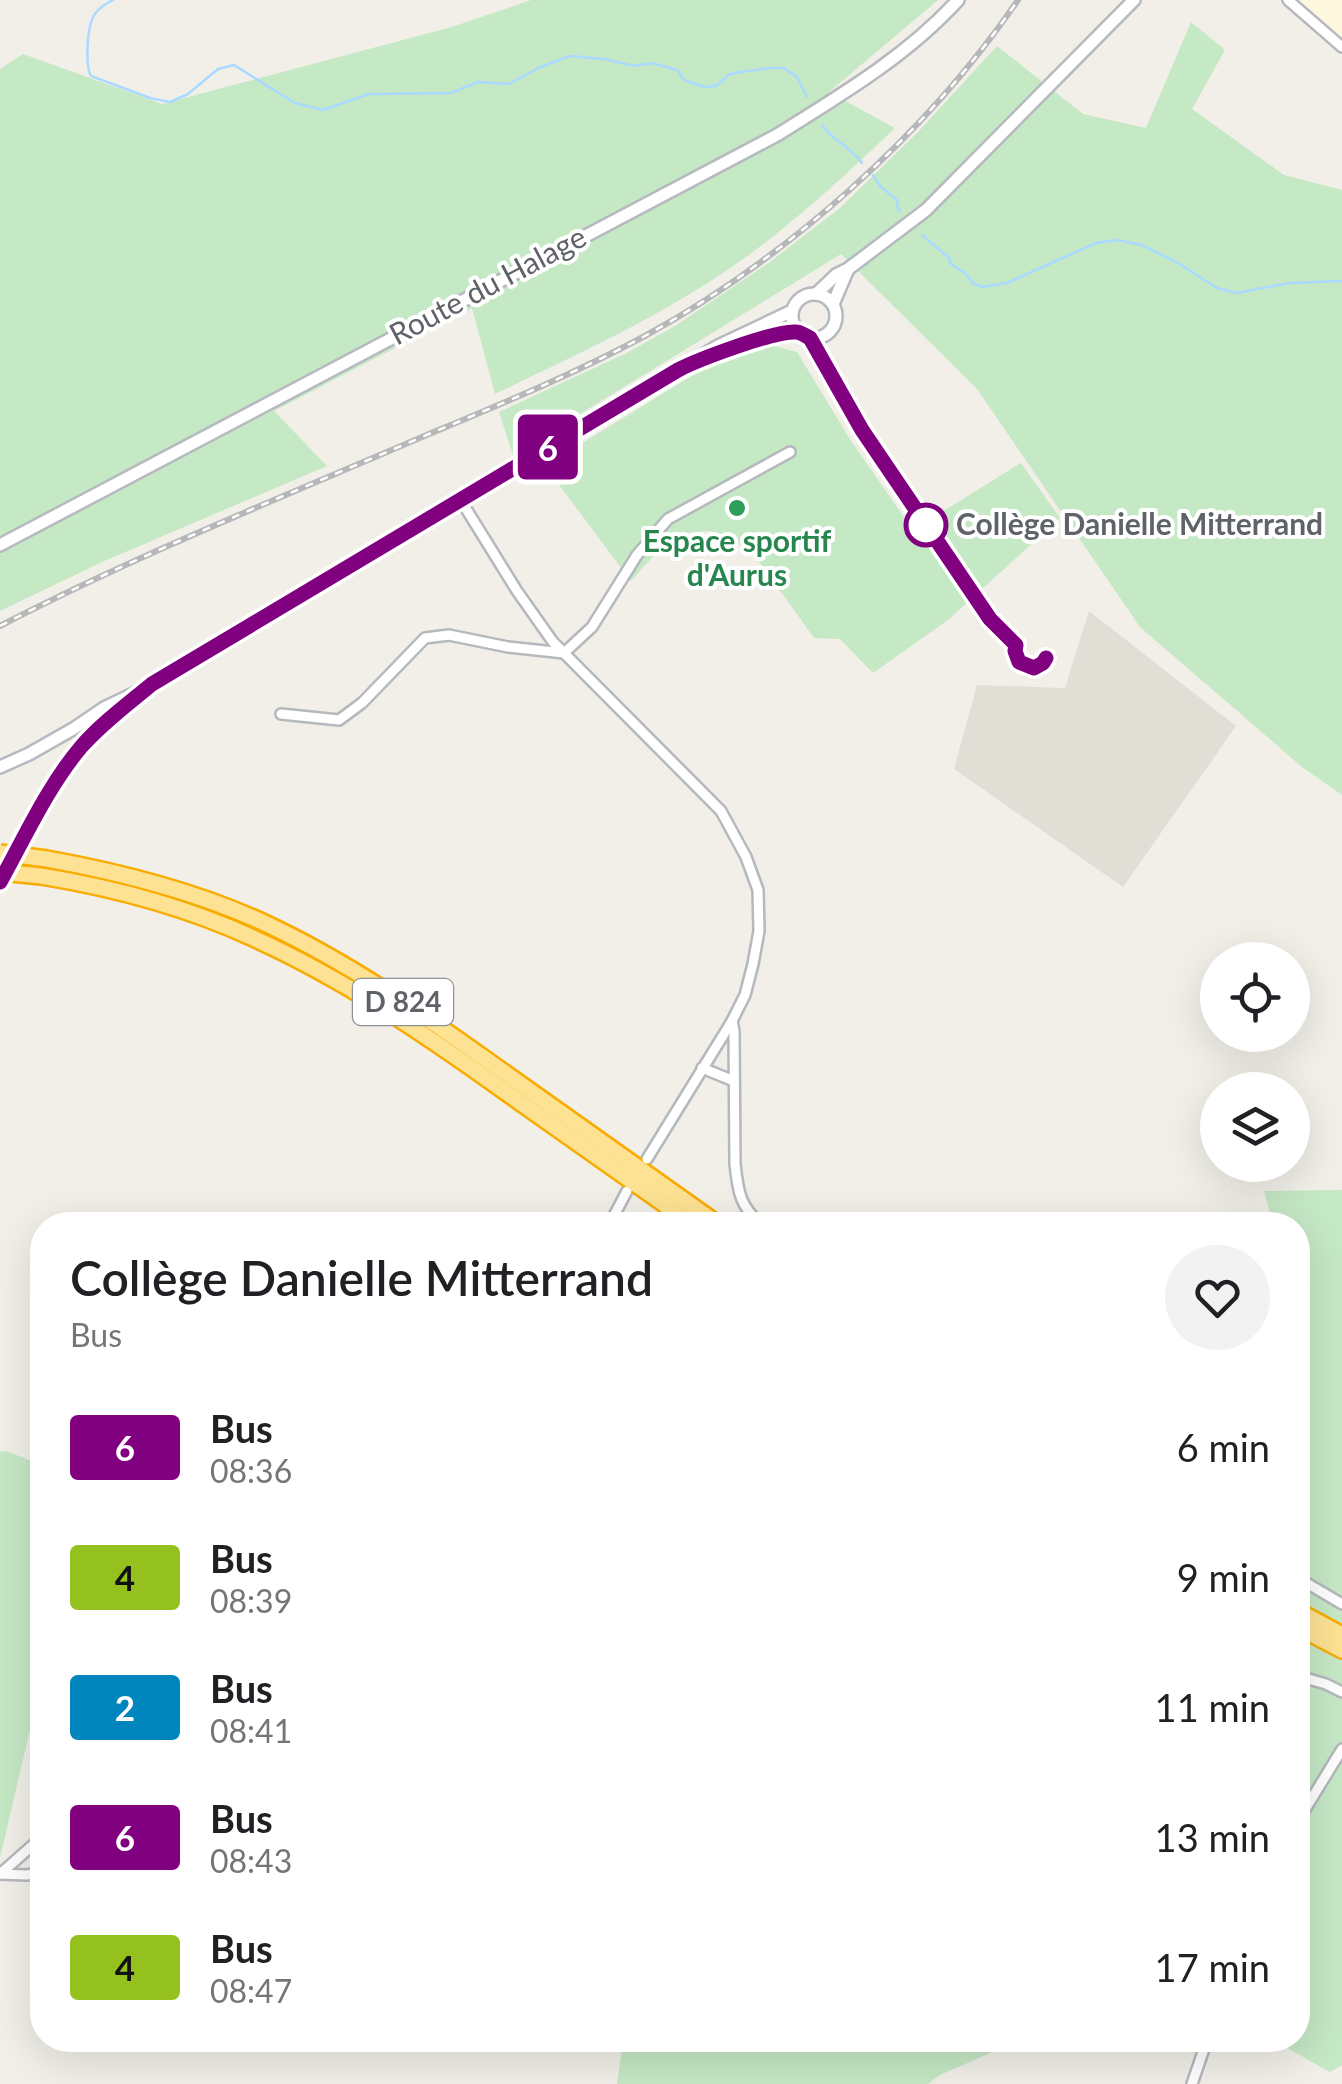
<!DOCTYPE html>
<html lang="fr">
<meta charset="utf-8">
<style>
:root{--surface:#fff;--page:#f2f2f2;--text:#202124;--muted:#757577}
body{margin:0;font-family:Lato,sans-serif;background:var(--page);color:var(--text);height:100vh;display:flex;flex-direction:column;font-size:38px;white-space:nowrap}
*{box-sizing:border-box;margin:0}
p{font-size:32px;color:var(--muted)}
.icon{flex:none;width:55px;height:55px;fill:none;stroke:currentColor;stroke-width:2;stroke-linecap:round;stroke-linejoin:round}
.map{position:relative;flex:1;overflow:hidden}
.side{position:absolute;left:30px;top:1212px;width:1280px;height:840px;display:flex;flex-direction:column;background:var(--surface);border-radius:40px;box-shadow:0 10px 40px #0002}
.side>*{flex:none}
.badge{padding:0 20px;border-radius:8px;font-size:35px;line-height:65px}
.fabs{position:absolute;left:1200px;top:942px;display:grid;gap:20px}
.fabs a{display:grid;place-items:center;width:110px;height:110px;border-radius:50%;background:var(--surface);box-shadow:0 10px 40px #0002;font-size:50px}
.map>.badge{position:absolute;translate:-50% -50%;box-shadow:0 0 0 5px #fff}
.round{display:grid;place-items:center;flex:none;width:105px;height:105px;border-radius:52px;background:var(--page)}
.headline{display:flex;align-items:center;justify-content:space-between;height:170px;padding:0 40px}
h1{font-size:48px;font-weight:600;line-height:75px}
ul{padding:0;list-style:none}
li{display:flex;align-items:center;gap:30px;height:130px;padding:0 40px}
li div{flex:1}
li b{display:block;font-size:38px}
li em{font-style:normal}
li .badge{min-width:110px;font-weight:700;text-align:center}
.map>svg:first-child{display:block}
</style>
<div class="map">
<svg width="1342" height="2084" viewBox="0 0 1342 2084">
<rect width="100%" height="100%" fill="#f1efe8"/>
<path fill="#fef7e0" d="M1288,0H1342V47Z"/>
<path fill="#e1ded6" d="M1089,611L1236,726L1123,887L954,769L977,685L1065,688Z"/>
<g fill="#c5e8c5">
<path d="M531,0H938L829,92L895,128C852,169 809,209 762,245C681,307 587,350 495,394L472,308L274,411L327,466L102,562L0,611V69L23,54L162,104L452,27Z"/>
<path d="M1191,22L1225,50L1192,109L1284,175L1342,190V795L1302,767L1140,627L977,389L841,254L513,455L499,412L625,354L675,326L770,262L840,208L918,132L997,46L1083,114L1146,128Z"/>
<path d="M773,346L797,352L851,441L913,530L1021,463L1060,518L948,620L873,673L840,639L814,638L751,550L710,531L673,534L631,581L545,466L716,361Z"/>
<path d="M1342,1190V2065L1330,2072L1273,2040H1298V1328L1299,1322L1298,1225H1273L1264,1191Z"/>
<path d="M6,1451L42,1465V1678L0,1858V1452Z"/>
<path d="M623,2040H1020L940,2075L928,2084H617Z"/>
</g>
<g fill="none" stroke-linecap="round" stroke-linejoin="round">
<g stroke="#aadaff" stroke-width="2.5">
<path d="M113,0C105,4 97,9 93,17C87,30 85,65 91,76L150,98L170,102L188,94L218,69L234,65L295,103L323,110L369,94L451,93L478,82L509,84L538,68L570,56L604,59L634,66L652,63L677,70L684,80L704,87L716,86L728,75L740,72L771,68H784L797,77L807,97"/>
<path d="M822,125C833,141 851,147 862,163"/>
<path d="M873,175L880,186L897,200V206L900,211"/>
<path d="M922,235L949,258L951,264L965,273L973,283L982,287L1007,283L1096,243L1117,240L1142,245L1178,263L1217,288L1237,293L1289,283L1342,281"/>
</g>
<defs>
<g id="street">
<path d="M1288,0L1342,47"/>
<path d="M460,499L517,591L553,642L721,811L746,857L758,890L759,931L753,964L745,995L732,1021L647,1159"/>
<path d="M281,714L339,720L362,703L425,638L449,635L508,647L564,653L592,627L637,555L668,519L790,452"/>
<path d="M732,1021L734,1031L735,1164C738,1192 740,1207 762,1225"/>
<path d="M702,1068L734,1081"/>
<path d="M609,1225L627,1191"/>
<path d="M1298,1578L1342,1604"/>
<path d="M1298,1676L1326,1684L1342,1692"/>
<path d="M1298,1821L1342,1749"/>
<path d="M0,1874L42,1837"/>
<path d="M0,1874L26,1875L42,1873"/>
<path d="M1192,2084L1207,2040"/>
</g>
<g id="secondary">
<circle cx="814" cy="316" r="22"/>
<path d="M816,294L836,275L848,269L926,210L1134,0"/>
<path d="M833,304L848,269"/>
<path d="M712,354L797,331"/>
<path d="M0,545L777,135C841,95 907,56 958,0"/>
<path d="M0,767L29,754L73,729L104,708L152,685L718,346L792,311"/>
<path d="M0,882L68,764L100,728L137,697"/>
</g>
<g id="highway">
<path d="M47,859C119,872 191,890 258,920C348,961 428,1018 509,1076C579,1125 649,1175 719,1225"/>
<path d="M41,876C114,888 186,907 253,938C344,979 426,1035 507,1093C570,1137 632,1181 694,1225"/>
<path d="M1298,1611L1342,1635"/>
<path d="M1298,1627L1342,1650"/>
</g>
</defs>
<use href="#street" stroke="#b5b8bc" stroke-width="14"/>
<use href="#secondary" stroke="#b6babf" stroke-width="16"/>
<use href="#highway" stroke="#f9ab00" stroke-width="20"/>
<use href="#street" stroke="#fff" stroke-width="9"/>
<use href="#secondary" stroke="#fff" stroke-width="11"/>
<use href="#highway" stroke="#fde293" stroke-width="15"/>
<defs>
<path id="rail" d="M0,626C139,554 285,496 429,434C501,404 574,374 643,337C786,259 926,135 1018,0"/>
</defs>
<use href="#rail" stroke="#b6b7b8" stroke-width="6"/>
<use href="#rail" stroke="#fff" stroke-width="2.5" stroke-dasharray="8" stroke-linecap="butt"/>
<defs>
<g id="highway-bridge">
<path d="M0,853L47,859"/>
<path d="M0,872L41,876"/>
</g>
</defs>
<use href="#highway-bridge" stroke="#f9ab00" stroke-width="20" stroke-linecap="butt"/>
<use href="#highway-bridge" stroke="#fde293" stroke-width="15"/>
</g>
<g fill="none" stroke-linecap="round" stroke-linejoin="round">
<defs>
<path id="line" d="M0,882C25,837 48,786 81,747C102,723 128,704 152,684L678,370C697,360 776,330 796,332C801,332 805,336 810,338L862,430L990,619L1016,645L1015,651L1019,662L1034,668L1043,663L1046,658"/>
</defs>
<use href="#line" stroke="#fff" stroke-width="22"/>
<use href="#line" stroke="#800080" stroke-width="15"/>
</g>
<circle fill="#2e9e5b" stroke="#fff" stroke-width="4" cx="737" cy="508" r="10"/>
<circle fill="#fff" stroke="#800080" stroke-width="5" cx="926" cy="525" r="20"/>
<g text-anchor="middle" stroke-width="8" stroke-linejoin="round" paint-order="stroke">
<rect fill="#fff" stroke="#8f9295" stroke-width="2.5" x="353" y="979" width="100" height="46" rx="8"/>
<g font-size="28" font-weight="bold" fill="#5f6368">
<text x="403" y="1012">D 824</text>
</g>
<g font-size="30" fill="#5f6368" stroke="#fff">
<text transform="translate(488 286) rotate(-28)" y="10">Route du Halage</text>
</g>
<g font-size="30" font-weight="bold" fill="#5f6368" stroke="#fff" text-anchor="start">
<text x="956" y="535">Collège Danielle Mitterrand</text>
</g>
<g font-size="30" font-weight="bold" fill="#27864d" stroke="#fff">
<text x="737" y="552">Espace sportif<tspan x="737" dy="34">d'Aurus</tspan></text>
</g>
</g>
</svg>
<div class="fabs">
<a><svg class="icon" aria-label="locate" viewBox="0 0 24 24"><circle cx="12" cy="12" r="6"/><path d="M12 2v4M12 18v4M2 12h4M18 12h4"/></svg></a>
<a><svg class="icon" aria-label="layers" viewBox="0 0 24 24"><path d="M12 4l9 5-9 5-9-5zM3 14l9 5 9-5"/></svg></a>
</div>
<b class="badge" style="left:548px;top:447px;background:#800080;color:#fff">6</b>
<section class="side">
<div class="headline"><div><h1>Collège Danielle Mitterrand</h1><p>Bus</p></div><a class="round"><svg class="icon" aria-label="heart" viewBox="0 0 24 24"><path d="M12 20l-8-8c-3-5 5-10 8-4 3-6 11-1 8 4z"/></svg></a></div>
<ul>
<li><span class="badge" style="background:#800080;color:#fff">6</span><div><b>Bus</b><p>08:36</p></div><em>6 min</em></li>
<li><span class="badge" style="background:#95c11f;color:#111">4</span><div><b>Bus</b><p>08:39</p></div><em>9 min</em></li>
<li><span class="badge" style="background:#0086bd;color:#fff">2</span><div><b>Bus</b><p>08:41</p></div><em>11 min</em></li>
<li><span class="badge" style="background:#800080;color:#fff">6</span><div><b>Bus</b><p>08:43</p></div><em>13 min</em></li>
<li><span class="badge" style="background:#95c11f;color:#111">4</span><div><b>Bus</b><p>08:47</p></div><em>17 min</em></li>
</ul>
</section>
</div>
